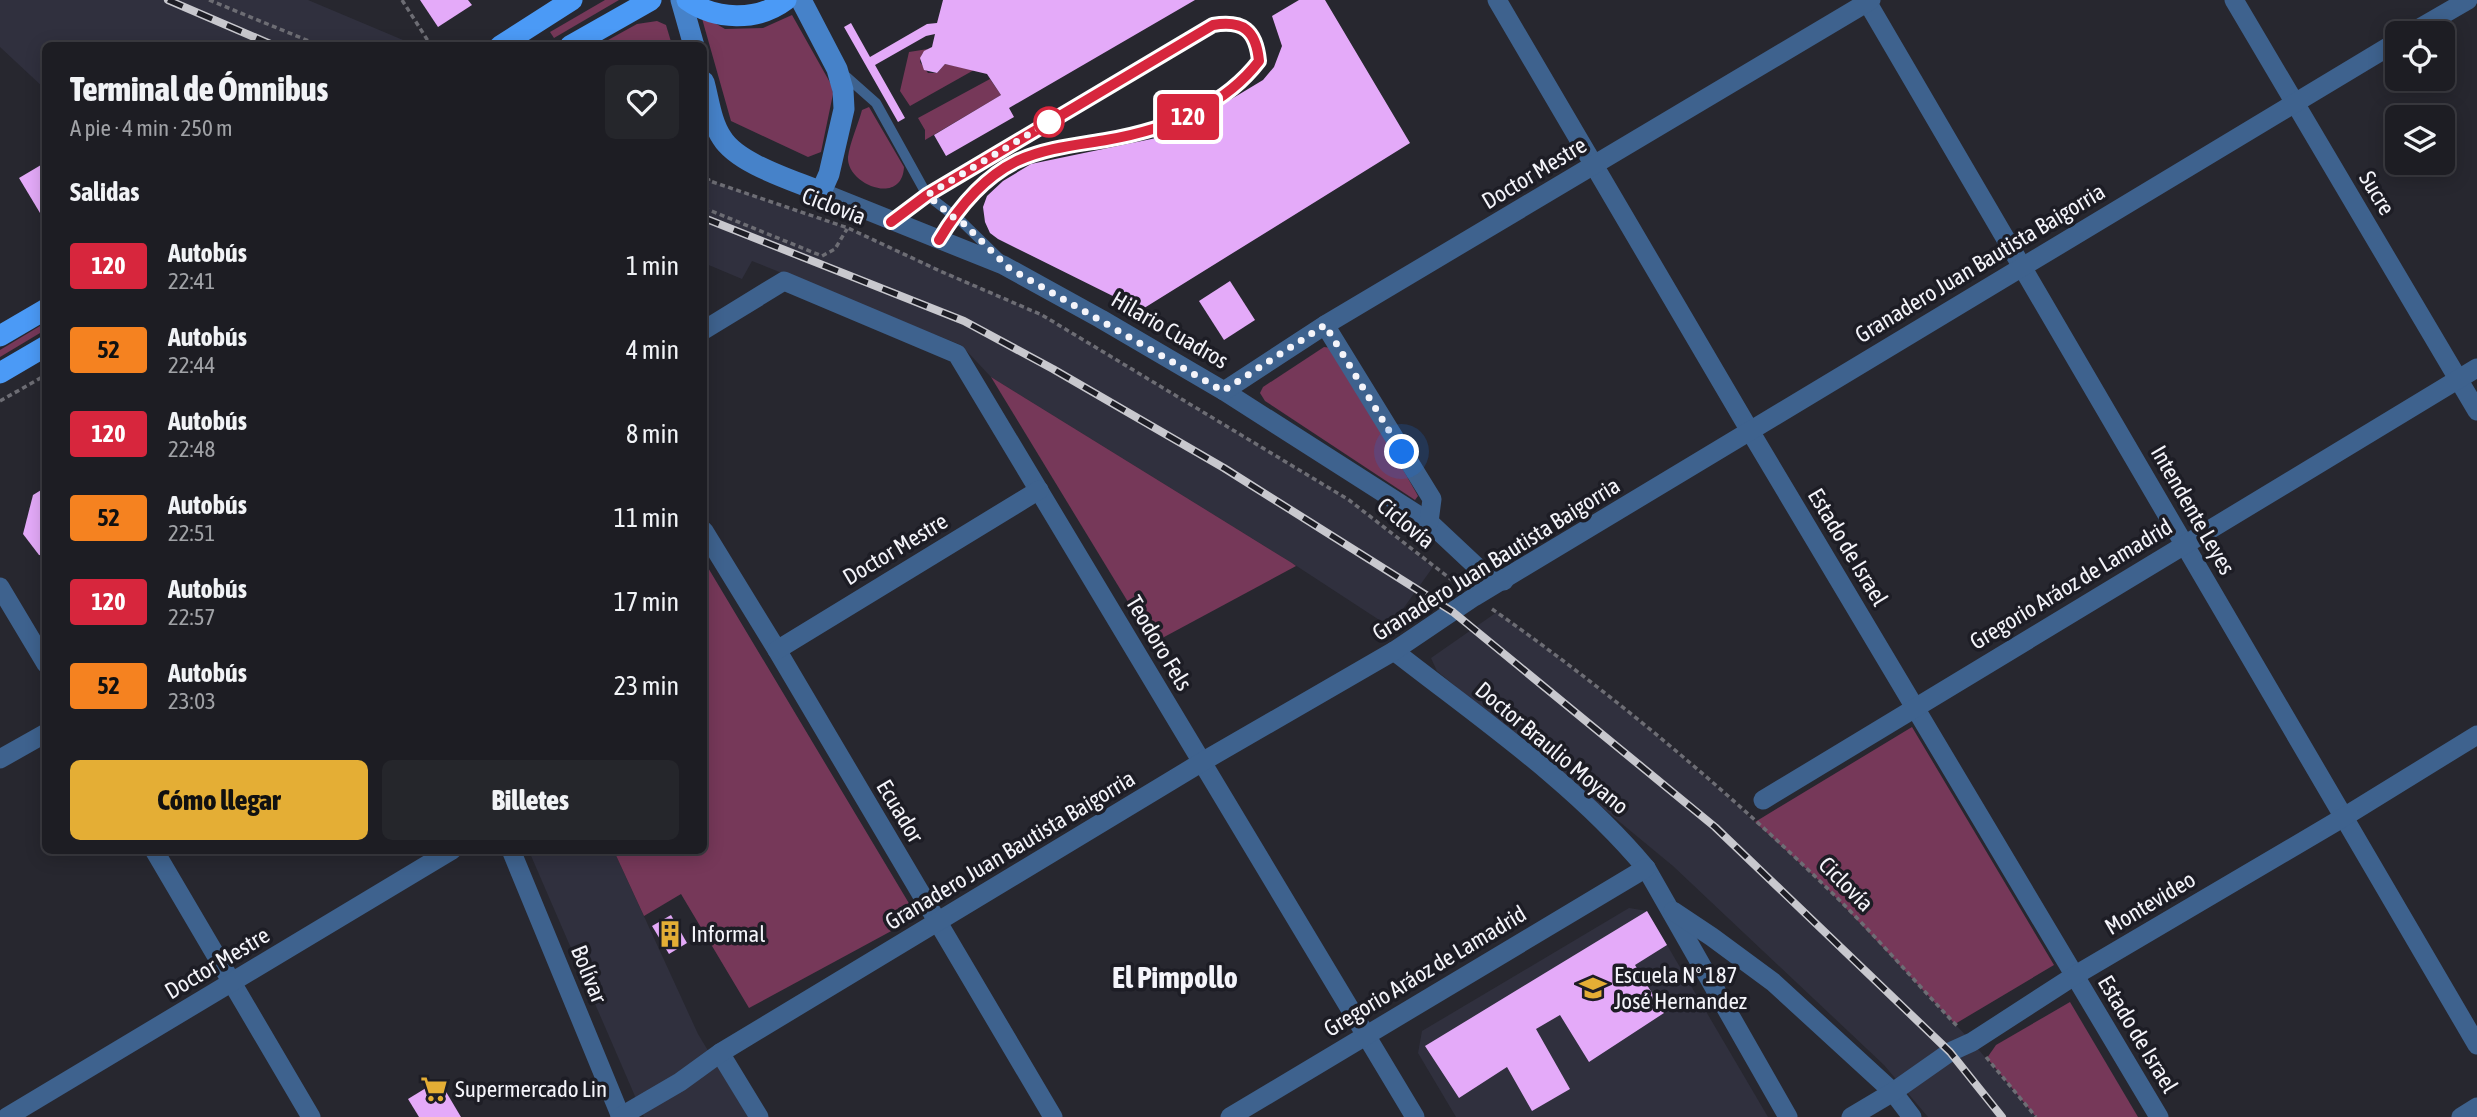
<!DOCTYPE html>
<html lang="es">
<meta charset="utf-8">
<style>
:root{--surface:#1d1d23;--page:#25262b;--text:#f1f3f6;--muted:#a0a2a6;--line:#3b3b41;--accent:#e4ae35}
body{margin:0;font-family:"Asap Condensed",sans-serif;background:var(--page);color:var(--text);height:100vh;display:flex;flex-direction:column;font-size:26px;white-space:nowrap}
*{box-sizing:border-box;margin:0}
p{font-size:23px;color:var(--muted)}
.icon{flex:none;width:38px;height:38px;fill:none;stroke:currentColor;stroke-width:2;stroke-linecap:round;stroke-linejoin:round}
.map{position:relative;flex:1;overflow:hidden}
.details{position:absolute;left:42px;top:42px;width:665px;height:812px;display:flex;flex-direction:column;background:var(--surface);border-radius:10px;box-shadow:0 4px 18px #0003,0 0 0 2px var(--line)}
.details>*{flex:none}
.badge{padding:0 14px;border-radius:5px;font-size:24px;line-height:46px}
.tools{position:absolute;left:2385px;top:21px;display:grid;gap:14px}
.tools a{display:grid;place-items:center;width:70px;height:70px;border-radius:10px;background:var(--surface);box-shadow:0 4px 18px #0003,0 0 0 2px var(--line);font-size:35px}
.you{position:absolute;width:35px;height:35px;margin:-18px;border:5px solid #fff;border-radius:50%;background:#1a73e8;box-shadow:0 0 0 10px #1a73e833}
.map>.badge{position:absolute;translate:-50% -50%;box-shadow:0 0 0 4px #fff}
h2{padding:0 28px;font-size:26px;line-height:63px}
.round{display:grid;place-items:center;flex:none;width:74px;height:74px;border-radius:10px;background:var(--page)}
.head{display:flex;align-items:center;justify-content:space-between;height:119px;padding:0 28px}
h1{font-size:33px;font-weight:800;line-height:52px}
.cta{display:flex;gap:14px;margin-top:auto;padding:14px 28px}
.cta a{flex:1;height:80px;border-radius:10px;background:var(--accent);color:#111;font-size:28px;font-weight:800;line-height:80px;text-align:center}
.cta a+a{background:var(--page);color:var(--text)}
ul{padding:0;list-style:none}
li{display:flex;align-items:center;gap:21px;height:84px;padding:0 28px}
li div{flex:1}
li b{display:block;font-size:26px}
li em{font-style:normal}
li .badge{min-width:77px;font-weight:700;text-align:center}
.map>svg:first-child{display:block}
</style>
<div class="map">
<svg width="2477" height="1117" viewBox="0 0 2477 1117">
<rect width="100%" height="100%" fill="#27272f"/>
<g fill="#30303e">
<path d="M0,0H308L403,40L410,45L46,46L45,89L0,47Z"/>
<path d="M704,179L848,228L1042,315L1349,500L1433,567L1390,627L1292,563L991,377L961,345L752,261L742,279L704,263Z"/>
<path d="M1497,612L1547,649L1638,720L1731,800L1825,886L1972,1042L2036,1117H1928L1884,1065L1673,866L1437,671L1431,658Z"/>
<path d="M529,851H614L698,1034L748,1117H644Z"/>
<path d="M1629,908L1647,911L1768,1117H1456L1418,1053L1422,1031Z"/>
</g>
<g fill="#763859">
<path d="M605,0H619L554,38L550,32Z"/>
<path d="M701,15L725,29L763,28L792,15L832,86L833,94L821,152L808,157L731,121Z"/>
<path d="M657,21L666,25L672,45H599L637,24Z"/>
<path d="M928,49L922,54L920,62L928,73H937L945,64L974,70L910,106L900,91L909,52Z"/>
<path d="M990,79L1001,95L925,140V130L918,118Z"/>
<path d="M869,107L904,167C902,207 846,184 848,157C850,142 858,125 862,110Z"/>
<path d="M45,323V330L0,357V350Z"/>
<path d="M1324,347L1332,348L1337,353L1418,496L1415,500L1265,401L1260,393L1263,387Z"/>
<path d="M991,377L1292,563L1296,566L1153,643Z"/>
<path d="M704,561L910,905V919L895,929L749,1008L681,894L644,916L614,851L704,850Z"/>
<path d="M1912,727L2054,965L1955,1024L1825,886L1755,822Z"/>
<path d="M2070,1002L2138,1117H2036L1987,1058L1996,1045Z"/>
</g>
<g fill="#e4aaf9">
<path d="M420,0H468L472,5L438,27Z"/>
<path d="M943,0H1195L1009,108L1014,117L946,156L934,135L1001,95L987,74L945,64L937,73L924,70L920,58L924,51L932,47L935,34L926,36L875,65L905,118L898,122L844,27L851,23L870,57L927,24L937,23Z"/>
<path d="M1299,0H1325L1410,143L1141,310L998,239L990,233L985,222L983,207L987,196L1003,181L1031,164L1161,137L1180,130L1263,80L1274,67L1282,46L1272,16Z"/>
<path d="M46,162V223L19,178Z"/>
<path d="M1230,281L1255,320L1224,340L1199,301Z"/>
<path d="M46,487V556L39,555L23,534L33,495Z"/>
<path d="M1647,911L1667,945L1635,965L1664,1013L1589,1062L1560,1015L1536,1029L1570,1089L1532,1111L1507,1067L1459,1098L1425,1046Z"/>
<path d="M671,915L687,943L669,954L652,926Z"/>
<path d="M439,1080L461,1117H419L408,1099Z"/>
</g>
<g fill="none" stroke-linecap="round" stroke-linejoin="round">
<g stroke="#6d6d74" stroke-width="3.5" stroke-dasharray="5 3.5" stroke-linecap="butt">
<path d="M209,0L321,46"/>
<path d="M402,0L430,44"/>
<path d="M704,162L709,181"/>
<path d="M704,179L848,228L940,271L1042,315L1349,500L1457,584"/>
<path d="M704,208L822,256L835,249L847,229"/>
<path d="M0,401L46,375"/>
<path d="M1492,609C1609,691 1721,785 1824,885C1871,930 1914,981 1959,1028"/>
<path d="M1986,1057L2036,1117"/>
</g>
<g stroke="#3e628e" stroke-width="10">
<path d="M841,72L876,103L927,195L962,222L999,258"/>
<path d="M893,220L927,195L1213,25C1244,20 1256,30 1259,61C1226,105 1170,129 1117,138C1083,144 1048,146 1017,161C982,178 959,207 939,240"/>
</g>
<g stroke="#3e628e" stroke-width="19">
<path d="M1497,0L1750,431L2159,1117"/>
<path d="M1866,0L2477,1045"/>
<path d="M2234,0L2477,411"/>
<path d="M2411,33L2468,0"/>
<path d="M821,192L1003,265L1101,319L1224,391L1429,522L1477,567L1504,581"/>
<path d="M1325,325L1432,499L1429,522"/>
<path d="M704,330L784,281L957,354L1415,1117"/>
<path d="M1224,391L1325,325L1871,0"/>
<path d="M704,531L777,650L1053,1117"/>
<path d="M0,587L46,664"/>
<path d="M777,650L1039,490"/>
<path d="M1394,651C1481,719 1575,783 1646,868L1788,1117"/>
<path d="M0,759L46,733"/>
<path d="M1763,800L2477,368"/>
<path d="M154,850L311,1117"/>
<path d="M511,850L621,1117"/>
<path d="M1673,911L1712,937L1773,982L1893,1092L1912,1117"/>
<path d="M720,1053L759,1117"/>
<path d="M7,1117L452,850"/>
<path d="M620,1117L680,1082L720,1053L1202,762L1394,651L1474,597L2398,41"/>
<path d="M1230,1117L1646,868"/>
<path d="M1851,1117L1893,1092L1950,1052L1972,1042L2074,976L2344,817L2477,735"/>
<path d="M2461,1117L2477,1107"/>
</g>
<g stroke="#4682c9" stroke-width="21">
<path d="M681,0L694,46"/>
<path d="M704,82C709,100 711,122 722,138C738,164 793,180 821,192L829,174L844,109L843,90L837,69L801,0"/>
</g>
<g stroke="#4b9af6" stroke-width="21">
<path d="M687,0C715,20 757,22 786,0"/>
<path d="M500,46L572,0"/>
<path d="M570,46L651,0"/>
<path d="M0,336L46,309"/>
<path d="M0,373L46,346"/>
</g>
<defs>
<g id="rail">
<path d="M168,0L275,46"/>
<path d="M704,218L964,321L1053,369L1224,468L1453,612L1715,827L1950,1052L2002,1117"/>
</g>
</defs>
<use href="#rail" stroke="#c8c8ce" stroke-width="8"/>
<use href="#rail" stroke="#1d1d25" stroke-width="5" stroke-dasharray="16" stroke-linecap="butt"/>
</g>
<g fill="none" stroke-linecap="round" stroke-linejoin="round">
<defs>
<path id="line" d="M891,222L927,195L1213,25C1243,20 1256,30 1259,61C1222,109 1164,130 1106,140C1076,145 1045,148 1017,161C982,178 958,208 939,240"/>
</defs>
<use href="#line" stroke="#fff" stroke-width="16"/>
<use href="#line" stroke="#d7263d" stroke-width="10"/>
<path stroke="#f4f4fa" stroke-width="7" stroke-dasharray="0 12.6" d="M1049,122L927,195L953,217L962,222L1009,268L1223,391L1325,325L1402,452"/>
</g>
<defs>
<symbol id="building-bare" viewBox="-9 -9 18 18"><path d="M-4-6H4V6H1V3H-1V6H-4ZM-2.5-4.3h1.7v1.8h-1.7ZM.8-4.3h1.7v1.8H.8ZM-2.5-1h1.7V.8h-1.7ZM.8-1h1.7V.8H.8Z" fill="#e4ae35" stroke="#1d1d25" stroke-width="2.5" paint-order="stroke"/></symbol>
<symbol id="school-bare" viewBox="-9 -9 18 18"><path d="M0-5L7-2L0 1L-7-2ZM-4 1L0 2.5L4 1V4Q0 6-4 4Z" fill="#e4ae35" stroke="#1d1d25" stroke-width="2.5" paint-order="stroke"/></symbol>
<symbol id="supermarket-bare" viewBox="-9 -9 18 18"><path d="M-6-5.5h2.5l.6 2H6L4.5 2H-2.5L-4.4-4H-6ZM-1.5 3.2a1.3 1.3 0 1 0 .1 0ZM3 3.2a1.3 1.3 0 1 0 .1 0Z" fill="#e4ae35" stroke="#1d1d25" stroke-width="2.5" paint-order="stroke"/></symbol>
</defs>
<g fill-rule="evenodd">
<use href="#building-bare" x="651" y="915" width="38" height="38"/>
<use href="#school-bare" x="1574" y="969" width="38" height="38"/>
<use href="#supermarket-bare" x="415" y="1070" width="38" height="38"/>
</g>
<circle fill="#fff" stroke="#d7263d" stroke-width="3.5" cx="1049" cy="122" r="14"/>
<g text-anchor="middle" stroke-width="7" stroke-linejoin="round" paint-order="stroke">
<g font-size="23" fill="#f4f4fa" stroke="#1d1d25">
<text transform="translate(1534 173) rotate(-31)" y="8">Doctor Mestre</text>
<text transform="translate(2377 193) rotate(59)" y="8">Sucre</text>
<text transform="translate(834 206) rotate(21)" y="8">Ciclovía</text>
<text transform="translate(1980 263) rotate(-31)" y="8">Granadero Juan Bautista Baigorria</text>
<text transform="translate(1170 330) rotate(30)" y="8">Hilario Cuadros</text>
<text transform="translate(2193 510) rotate(60)" y="8">Intendente Leyes</text>
<text transform="translate(1406 523) rotate(39)" y="8">Ciclovía</text>
<text transform="translate(1848 547) rotate(59)" y="8">Estado de Israel</text>
<text transform="translate(895 549) rotate(-31)" y="8">Doctor Mestre</text>
<text transform="translate(1496 559) rotate(-32)" y="8">Granadero Juan Bautista Baigorria</text>
<text transform="translate(2071 584) rotate(-31)" y="8">Gregorio Aráoz de Lamadrid</text>
<text transform="translate(1159 643) rotate(59)" y="8">Teodoro Fels</text>
<text transform="translate(1552 748) rotate(40)" y="8">Doctor Braulio Moyano</text>
<text transform="translate(900 811) rotate(59)" y="8">Ecuador</text>
<text transform="translate(1010 850) rotate(-31)" y="8">Granadero Juan Bautista Baigorria</text>
<text transform="translate(1846 884) rotate(45)" y="8">Ciclovía</text>
<text transform="translate(2150 903) rotate(-31)" y="8">Montevideo</text>
<text transform="translate(217 963) rotate(-31)" y="8">Doctor Mestre</text>
<text transform="translate(1425 971) rotate(-31)" y="8">Gregorio Aráoz de Lamadrid</text>
<text transform="translate(589 974) rotate(68)" y="8">Bolívar</text>
<text transform="translate(2138 1034) rotate(59)" y="8">Estado de Israel</text>
</g>
<g font-size="23" fill="#f4f4fa" stroke="#1d1d25" text-anchor="start">
<text x="691" y="942">Informal</text>
<text x="1614" y="983">Escuela N° 187<tspan x="1614" dy="26">José Hernandez</tspan></text>
<text x="455" y="1097">Supermercado Lin</text>
</g>
<g font-size="30" font-weight="bold" fill="#f4f4fa" stroke="#1d1d25">
<text x="1175" y="988">El Pimpollo</text>
</g>
</g>
</svg>
<div class="tools">
<a><svg class="icon" aria-label="locate" viewBox="0 0 24 24"><circle cx="12" cy="12" r="6"/><path d="M12 2v4M12 18v4M2 12h4M18 12h4"/></svg></a>
<a><svg class="icon" aria-label="layers" viewBox="0 0 24 24"><path d="M12 4l9 5-9 5-9-5zM3 14l9 5 9-5"/></svg></a>
</div>
<div class="you" style="left:1402px;top:452px"></div>
<b class="badge" style="left:1188px;top:117px;background:#d7263d;color:#fff">120</b>
<section class="details">
<div class="head"><div><h1>Terminal de Ómnibus</h1><p>A pie · 4 min · 250 m</p></div><a class="round"><svg class="icon" aria-label="heart" viewBox="0 0 24 24"><path d="M12 20l-8-8c-3-5 5-10 8-4 3-6 11-1 8 4z"/></svg></a></div>
<h2>Salidas</h2>
<ul>
<li><span class="badge" style="background:#d7263d;color:#fff">120</span><div><b>Autobús</b><p>22:41</p></div><em>1 min</em></li>
<li><span class="badge" style="background:#f58220;color:#111">52</span><div><b>Autobús</b><p>22:44</p></div><em>4 min</em></li>
<li><span class="badge" style="background:#d7263d;color:#fff">120</span><div><b>Autobús</b><p>22:48</p></div><em>8 min</em></li>
<li><span class="badge" style="background:#f58220;color:#111">52</span><div><b>Autobús</b><p>22:51</p></div><em>11 min</em></li>
<li><span class="badge" style="background:#d7263d;color:#fff">120</span><div><b>Autobús</b><p>22:57</p></div><em>17 min</em></li>
<li><span class="badge" style="background:#f58220;color:#111">52</span><div><b>Autobús</b><p>23:03</p></div><em>23 min</em></li>
</ul>
<div class="cta"><a>Cómo llegar</a><a>Billetes</a></div>
</section>
</div>
